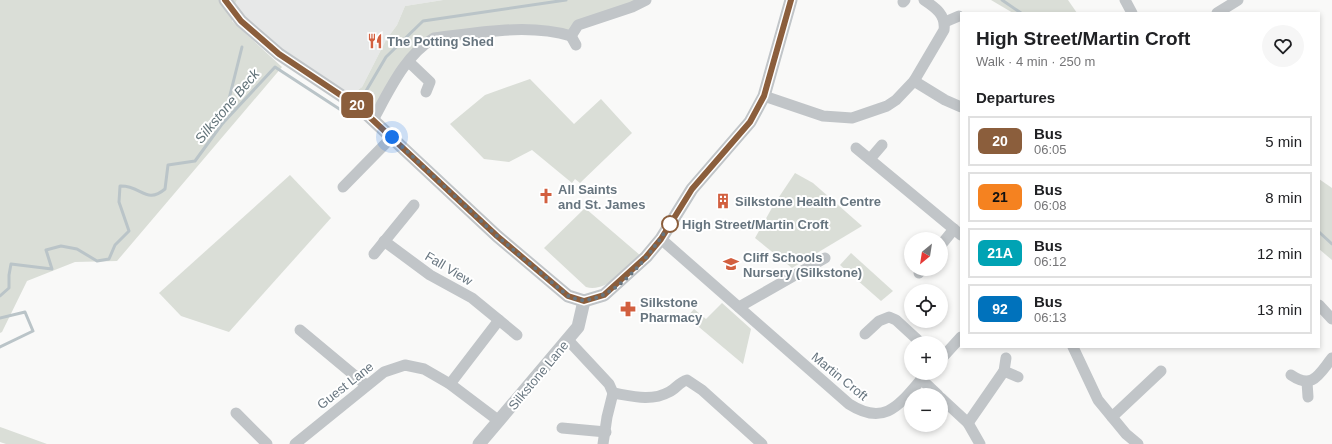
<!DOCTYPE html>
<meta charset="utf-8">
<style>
:root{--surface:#fff;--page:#f6f6f6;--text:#202124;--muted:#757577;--line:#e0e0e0}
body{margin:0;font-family:Helvetica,sans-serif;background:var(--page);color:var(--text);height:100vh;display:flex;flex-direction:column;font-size:15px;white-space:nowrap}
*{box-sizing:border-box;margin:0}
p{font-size:13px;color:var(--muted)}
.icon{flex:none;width:22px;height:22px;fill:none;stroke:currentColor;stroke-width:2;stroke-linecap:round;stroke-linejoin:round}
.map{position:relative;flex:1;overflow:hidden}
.sheet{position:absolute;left:960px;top:12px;width:360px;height:336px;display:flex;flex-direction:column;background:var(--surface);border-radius:0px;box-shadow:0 2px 6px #0003}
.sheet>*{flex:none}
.badge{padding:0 8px;border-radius:6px;font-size:14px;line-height:26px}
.needle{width:26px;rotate:210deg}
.buttons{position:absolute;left:904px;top:232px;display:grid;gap:8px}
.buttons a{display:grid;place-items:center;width:44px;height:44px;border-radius:50%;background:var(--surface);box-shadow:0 2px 6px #0003;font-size:20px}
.you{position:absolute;width:20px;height:20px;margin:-10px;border:3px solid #fff;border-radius:50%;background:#1a73e8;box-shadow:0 0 0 6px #1a73e833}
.map>.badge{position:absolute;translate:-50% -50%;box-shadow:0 0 0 2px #fff}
h2{padding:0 16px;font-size:15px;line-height:36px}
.round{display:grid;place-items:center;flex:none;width:42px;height:42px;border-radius:21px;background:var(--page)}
.head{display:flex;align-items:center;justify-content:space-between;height:68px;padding:0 16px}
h1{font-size:19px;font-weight:600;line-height:30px}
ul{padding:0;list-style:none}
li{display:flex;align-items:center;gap:12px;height:50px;margin:0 8px 6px;padding:0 8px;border:2px solid var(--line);border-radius:0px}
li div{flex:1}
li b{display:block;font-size:15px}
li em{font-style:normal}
li .badge{min-width:44px;font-weight:700;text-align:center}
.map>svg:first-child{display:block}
</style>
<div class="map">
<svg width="1332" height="444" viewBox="0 0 1332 444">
<rect width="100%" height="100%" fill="#f9f9f8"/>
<path fill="#e7e8e8" d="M237,0H443L405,6L397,25L386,40L362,87L347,98L306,72L232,10Z"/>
<g fill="#daded7">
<path d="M0,0H237L232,10V21L282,67L117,261L75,262L27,281L2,332L0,333Z"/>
<path d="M443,0H646L578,25L571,36L554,30L425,43L373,120L347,98L362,87L386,40L397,25L405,6Z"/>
<path d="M991,0H1068L1077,13H1013Z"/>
<path d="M530,79L574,124L601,99L632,133L580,183L575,179L572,183L532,150L509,162L484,159L450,124L485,95Z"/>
<path d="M795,173L813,183L862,226L792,268L755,238L773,206Z"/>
<path d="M290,175L331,218L229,332L181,316L159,293Z"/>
<path d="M1319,179L1332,188V260L1319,249Z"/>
<path d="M585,208L641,256C628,268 606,293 586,287L544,248Z"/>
<path d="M851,253L893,291L881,301L840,265Z"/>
<path d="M722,303L751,329L743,364L687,317L694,309L706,319Z"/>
<path d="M0,427L3,428L47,444H6L0,442Z"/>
</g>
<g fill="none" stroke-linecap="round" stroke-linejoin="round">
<g stroke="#bac4c8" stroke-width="3">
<path d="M1002,0L1021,13"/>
<path d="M356,102L366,91L386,57L423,21L566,0"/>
<path d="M223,123L242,47"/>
<path d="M1319,232L1332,244"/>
<path d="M0,296L9,288V275L11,264L52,269L46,250L61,246L77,249L97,261L109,259L115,245L129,231L119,202L120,186C141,185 146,205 165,189L168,165L195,161L222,124L275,67L347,114L353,106"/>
<path d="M0,318L25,312L33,331L0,347"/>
</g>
<g stroke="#c1c5c8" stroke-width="11">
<path d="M1125,0L1132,13"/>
<path d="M903,2L905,0"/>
<path d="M1217,13L1238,0"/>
<path d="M945,22L959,16"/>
<path d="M571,36L576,45"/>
<path d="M409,62L430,82L426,92"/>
<path d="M914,81L944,30C946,15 936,8 924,0"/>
<path d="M764,96L823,116L852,118L887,106L896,100L914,81L945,100L961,107"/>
<path d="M373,120C389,91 405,55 434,38C478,33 528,23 571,36L578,25L632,7L646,0"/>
<path d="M856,148L961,235"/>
<path d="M870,159L882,145"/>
<path d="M343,187L392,137"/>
<path d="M661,239L849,404C888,429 902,400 927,373"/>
<path d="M384,241L430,275L472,298L517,335"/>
<path d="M941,245L954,229"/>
<path d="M374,254L414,205"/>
<path d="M919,273L922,269"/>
<path d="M1319,305L1332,319"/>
<path d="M739,307L825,258"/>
<path d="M300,330L366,385"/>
<path d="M865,334L879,321L889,317L896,320L921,343"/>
<path d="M568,340L609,384L613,393"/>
<path d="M1073,347L1098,400L1126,434L1138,444"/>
<path d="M941,359L961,337"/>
<path d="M1004,371L1018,377"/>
<path d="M1291,375C1313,390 1319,374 1332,358"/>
<path d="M921,379L938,395"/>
<path d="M1307,382L1308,397"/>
<path d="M450,384L499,320"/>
<path d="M613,393C631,396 651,402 669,392C676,389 679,382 687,380L702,390L762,444"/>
<path d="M941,398L968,423L980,444"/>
<path d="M236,413L267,444"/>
<path d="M1112,417L1161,371"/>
<path d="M968,423L1004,371L1006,358"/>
<path d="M562,428L606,432"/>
<path d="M295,444L384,372L405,365L424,369L450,384L499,421"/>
<path d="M603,444L607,417L613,393"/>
</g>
<g stroke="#c1c5c8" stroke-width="13">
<path d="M225,0L241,21L279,54L360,108L497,236L568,296L584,301L604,295L646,257L661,239L692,189L750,122L764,96L791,0"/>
<path d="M479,444L578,327L584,301"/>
</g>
</g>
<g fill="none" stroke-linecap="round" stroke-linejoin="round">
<defs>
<path id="line" d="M225,0L241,21L279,54L360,108L497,236L568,296L584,301L604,295L646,257L661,239L692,189L750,122L764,96L791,0"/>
</defs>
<use href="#line" stroke="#fff" stroke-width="9"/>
<use href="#line" stroke="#8b5e3c" stroke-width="6"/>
<path stroke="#67757f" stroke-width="4" stroke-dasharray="0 7.2" d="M392,137L497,236L568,296C573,298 580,301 586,300C619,297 653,251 670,224"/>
</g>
<defs>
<symbol id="restaurant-bare" viewBox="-9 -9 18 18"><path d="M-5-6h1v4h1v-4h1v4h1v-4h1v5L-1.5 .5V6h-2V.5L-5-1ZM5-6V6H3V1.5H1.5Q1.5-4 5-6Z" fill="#d25f3f" stroke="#fff" stroke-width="2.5" paint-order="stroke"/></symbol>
<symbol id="church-bare" viewBox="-9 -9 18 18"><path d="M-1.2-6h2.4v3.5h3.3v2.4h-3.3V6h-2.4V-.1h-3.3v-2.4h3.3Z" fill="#d25f3f" stroke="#fff" stroke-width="2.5" paint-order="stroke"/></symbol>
<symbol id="building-bare" viewBox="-9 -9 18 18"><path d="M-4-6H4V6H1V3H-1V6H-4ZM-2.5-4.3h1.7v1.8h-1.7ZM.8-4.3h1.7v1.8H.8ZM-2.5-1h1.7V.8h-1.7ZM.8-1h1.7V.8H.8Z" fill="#d25f3f" stroke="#fff" stroke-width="2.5" paint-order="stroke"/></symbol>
<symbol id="school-bare" viewBox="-9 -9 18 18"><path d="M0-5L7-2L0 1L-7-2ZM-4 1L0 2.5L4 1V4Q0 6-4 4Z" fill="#d25f3f" stroke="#fff" stroke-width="2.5" paint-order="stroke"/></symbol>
<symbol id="pharmacy-bare" viewBox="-9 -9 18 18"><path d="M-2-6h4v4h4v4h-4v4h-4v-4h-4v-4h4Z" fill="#d25f3f" stroke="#fff" stroke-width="2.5" paint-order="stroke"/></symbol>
</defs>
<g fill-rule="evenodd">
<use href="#restaurant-bare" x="364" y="30" width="22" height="22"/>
<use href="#church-bare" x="535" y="185" width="22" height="22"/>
<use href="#building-bare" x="712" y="190" width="22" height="22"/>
<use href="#school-bare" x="720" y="253" width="22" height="22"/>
<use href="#pharmacy-bare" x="617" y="298" width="22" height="22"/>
</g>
<circle fill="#fff" stroke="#8b5e3c" stroke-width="2" cx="670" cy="224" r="8"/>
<g text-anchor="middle" stroke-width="4" stroke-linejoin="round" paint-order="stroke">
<g font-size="13" font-weight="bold" fill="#67757f" stroke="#fff" text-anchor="start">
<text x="387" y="46">The Potting Shed</text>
<text x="558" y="194">All Saints<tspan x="558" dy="15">and St. James</tspan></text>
<text x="735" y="206">Silkstone Health Centre</text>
<text x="743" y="262">Cliff Schools<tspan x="743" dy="15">Nursery (Silkstone)</tspan></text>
<text x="640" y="307">Silkstone<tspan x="640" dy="15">Pharmacy</tspan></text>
</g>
<g font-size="13" font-weight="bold" fill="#67757f" stroke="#fff" text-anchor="start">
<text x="682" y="229">High Street/Martin Croft</text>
</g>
<g font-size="13" fill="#67757f" stroke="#fff">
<text transform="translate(449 268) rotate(31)" y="5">Fall View</text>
<text transform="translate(538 375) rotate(-50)" y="5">Silkstone Lane</text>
<text transform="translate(840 376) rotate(39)" y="5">Martin Croft</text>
<text transform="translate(345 385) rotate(-38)" y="5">Guest Lane</text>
</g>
<g font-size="14" font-style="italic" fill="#627379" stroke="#fff">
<text transform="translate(227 106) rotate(-50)" y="5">Silkstone Beck</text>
</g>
</g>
</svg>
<div class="buttons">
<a><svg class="needle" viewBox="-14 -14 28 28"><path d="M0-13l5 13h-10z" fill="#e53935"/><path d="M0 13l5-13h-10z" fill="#757577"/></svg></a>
<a><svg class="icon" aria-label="locate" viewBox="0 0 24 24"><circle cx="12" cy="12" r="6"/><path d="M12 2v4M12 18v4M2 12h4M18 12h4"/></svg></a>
<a>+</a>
<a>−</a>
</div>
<div class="you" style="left:392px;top:137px"></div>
<b class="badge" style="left:357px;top:105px;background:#8b5e3c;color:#fff">20</b>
<section class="sheet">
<div class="head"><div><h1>High Street/Martin Croft</h1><p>Walk · 4 min · 250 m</p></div><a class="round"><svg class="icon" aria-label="heart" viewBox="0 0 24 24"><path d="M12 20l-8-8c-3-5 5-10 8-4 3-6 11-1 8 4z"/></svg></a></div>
<h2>Departures</h2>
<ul>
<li><span class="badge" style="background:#8b5e3c;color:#fff">20</span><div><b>Bus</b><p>06:05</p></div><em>5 min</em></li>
<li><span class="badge" style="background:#f58220;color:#111">21</span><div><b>Bus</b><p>06:08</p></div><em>8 min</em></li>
<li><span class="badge" style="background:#00a3b4;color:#fff">21A</span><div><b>Bus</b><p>06:12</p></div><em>12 min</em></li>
<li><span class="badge" style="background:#0072bc;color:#fff">92</span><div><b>Bus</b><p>06:13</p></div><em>13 min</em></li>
</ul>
</section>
</div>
